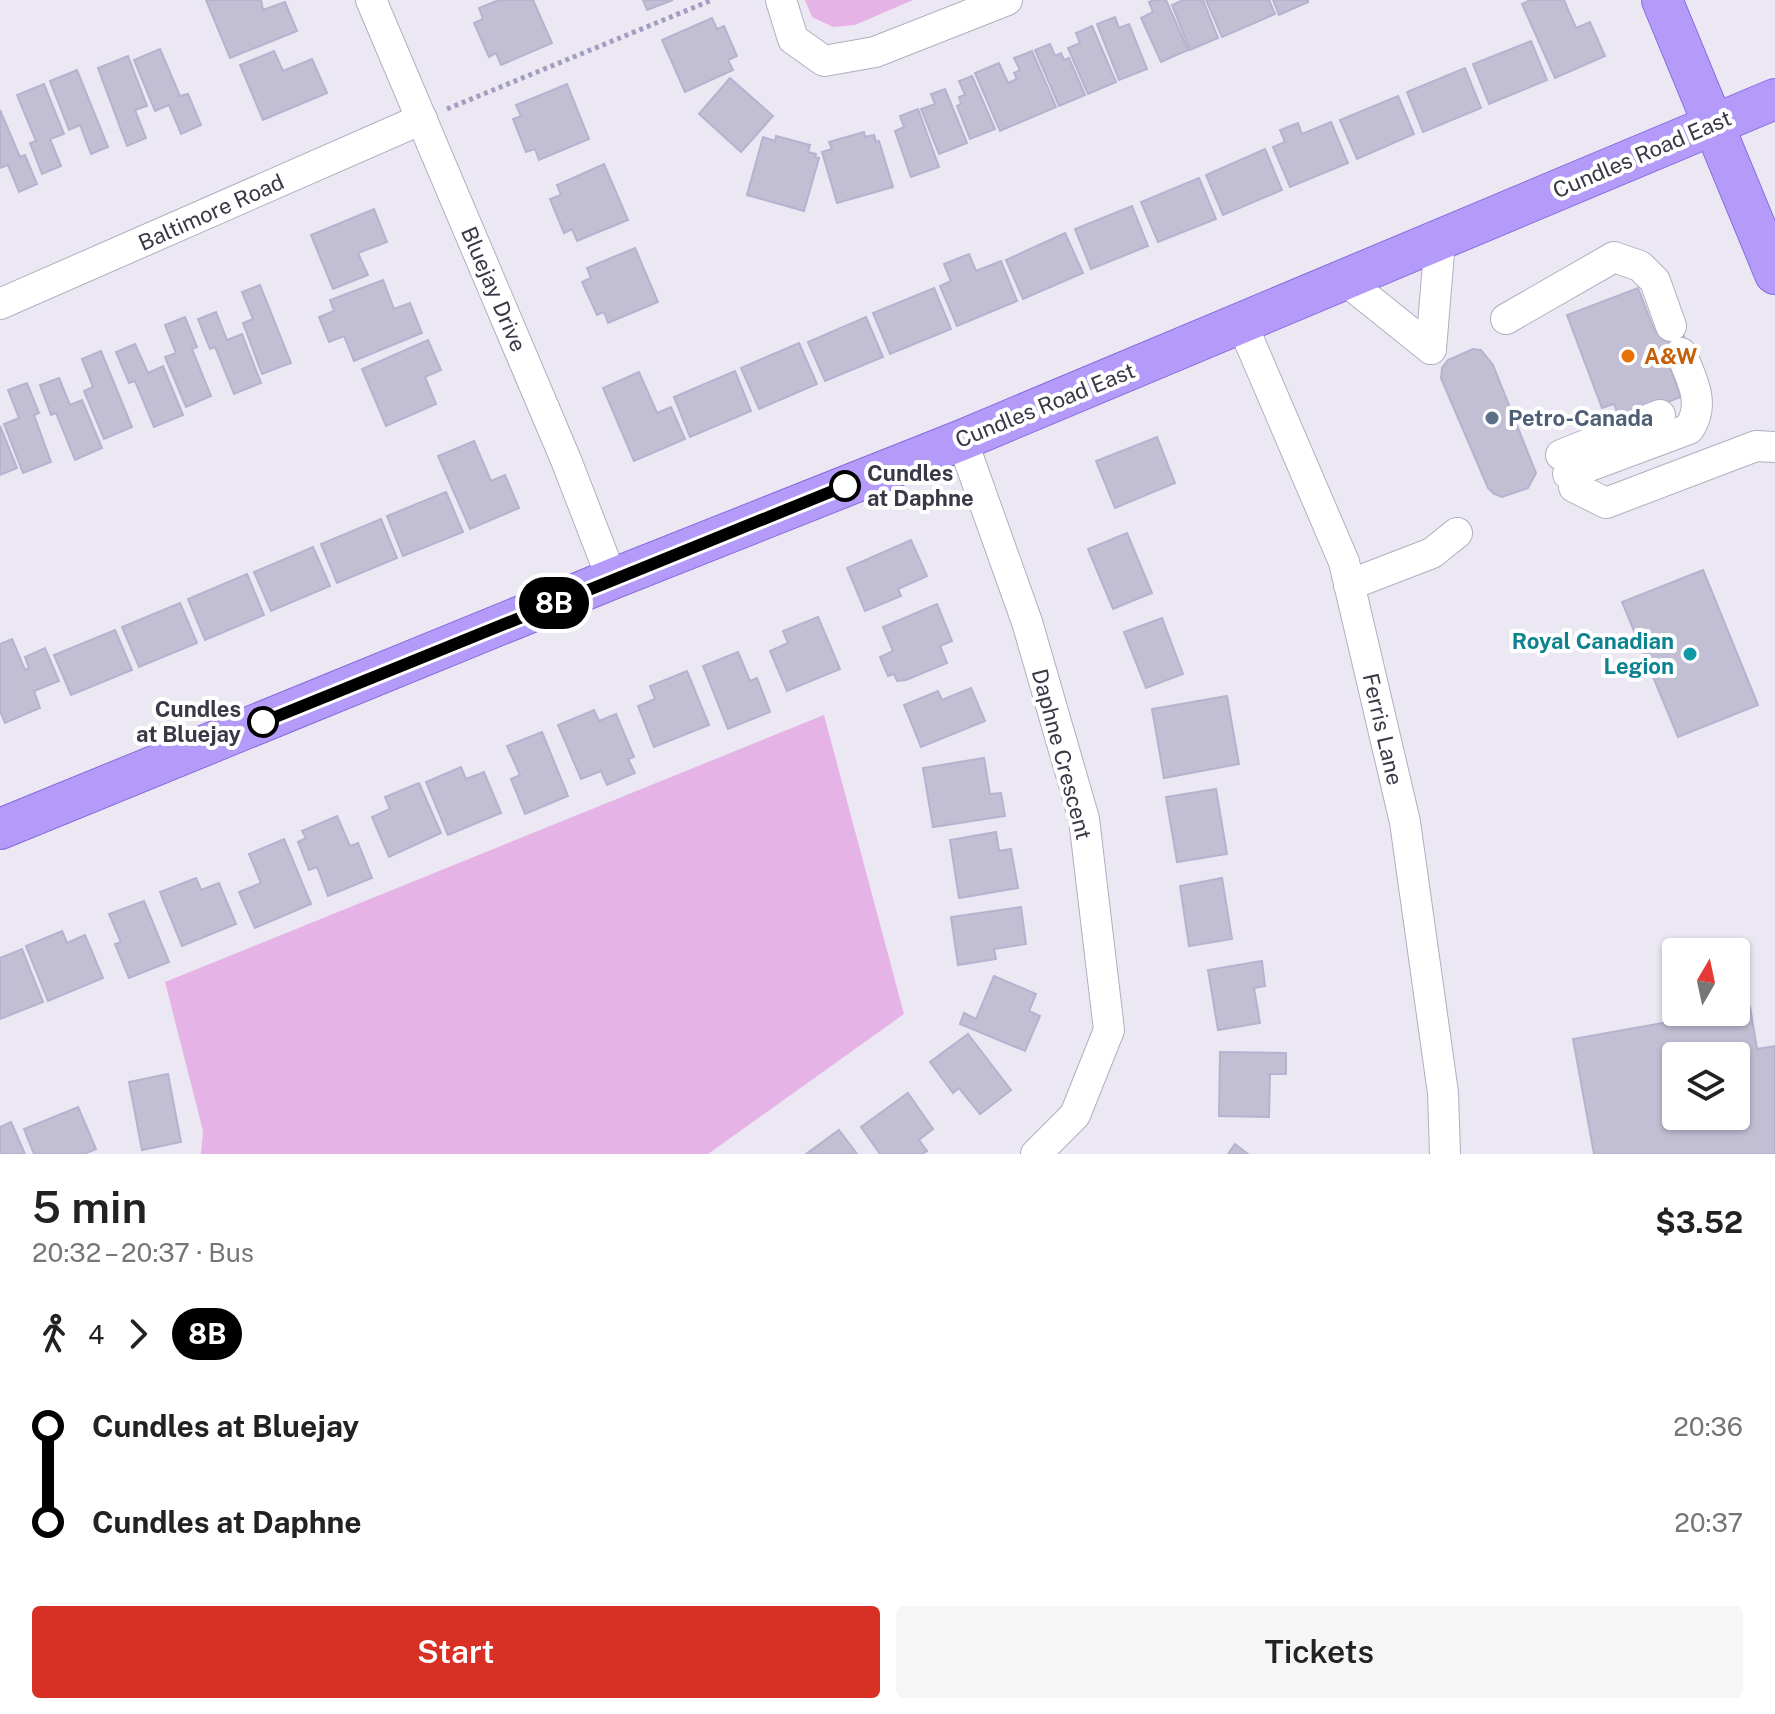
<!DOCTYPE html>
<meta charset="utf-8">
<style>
:root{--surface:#fff;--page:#f6f6f6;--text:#222;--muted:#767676;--accent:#d93025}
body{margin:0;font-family:"Public Sans",sans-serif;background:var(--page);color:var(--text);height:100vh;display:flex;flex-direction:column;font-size:30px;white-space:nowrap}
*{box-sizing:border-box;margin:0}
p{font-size:26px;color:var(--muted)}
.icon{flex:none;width:44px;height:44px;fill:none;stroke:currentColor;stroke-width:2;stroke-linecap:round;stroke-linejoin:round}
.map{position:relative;height:1154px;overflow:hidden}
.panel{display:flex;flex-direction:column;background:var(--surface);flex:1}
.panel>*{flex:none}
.badge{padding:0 16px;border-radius:26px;font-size:28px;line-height:52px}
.needle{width:52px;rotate:9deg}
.buttons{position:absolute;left:1662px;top:938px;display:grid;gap:16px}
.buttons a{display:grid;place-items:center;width:88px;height:88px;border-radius:8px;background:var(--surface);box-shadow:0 2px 6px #0004;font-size:40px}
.map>.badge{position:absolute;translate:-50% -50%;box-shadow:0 0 0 4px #fff}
.legs{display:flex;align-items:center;gap:12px;height:88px;padding:0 32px;font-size:26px}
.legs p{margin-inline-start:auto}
.headline{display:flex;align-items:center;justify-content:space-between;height:136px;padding:0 32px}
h1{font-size:44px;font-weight:600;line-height:60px}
.primary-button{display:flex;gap:16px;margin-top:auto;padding:16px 32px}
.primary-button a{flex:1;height:92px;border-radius:8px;background:var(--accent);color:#fff;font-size:32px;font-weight:600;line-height:92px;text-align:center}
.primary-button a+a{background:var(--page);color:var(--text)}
ul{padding:0 32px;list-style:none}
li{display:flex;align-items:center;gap:28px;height:96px;font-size:30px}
li i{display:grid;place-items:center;width:12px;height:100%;margin:0 10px;background:currentColor}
li i::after{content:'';width:20px;height:20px;margin:-10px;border:6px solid;border-radius:50%;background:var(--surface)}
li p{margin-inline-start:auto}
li:first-child i{background:linear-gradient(#0000 50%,currentColor 0)}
li:last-child i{background:linear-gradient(currentColor 50%,#0000 0)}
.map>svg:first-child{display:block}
</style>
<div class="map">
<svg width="1775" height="1154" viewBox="0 0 1775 1154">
<rect width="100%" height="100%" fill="#ebe8f3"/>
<g fill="#e6b3e6">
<path d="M805,0H913L855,25L833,27L812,17Z"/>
<path d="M824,715L904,1014L708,1154H201L203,1131L165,982Z"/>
</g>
<g fill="#c2bed4" stroke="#b6b2cf" stroke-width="2" fill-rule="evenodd">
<path d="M206,0H261L263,10L285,2L297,31L230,58Z"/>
<path d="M499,0H533L552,43L501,65L496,53L489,57L474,23L483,19L479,8Z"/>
<path d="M643,0H673L647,10Z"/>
<path d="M1154,0H1166L1188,50L1161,62L1141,18L1153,12L1149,2Z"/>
<path d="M1183,0H1203L1218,38L1190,50L1172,5Z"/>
<path d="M1206,0H1269L1275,14L1222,37Z"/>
<path d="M1273,0H1308V2L1279,15Z"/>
<path d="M1530,0H1564L1576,28L1590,22L1605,56L1555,78L1522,4Z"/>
<path d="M1115,17L1119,28L1129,24L1147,69L1119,80L1097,24Z"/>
<path d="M712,18L717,29L724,26L737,56L728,60L733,70L685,92L662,40Z"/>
<path d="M1092,26L1116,82L1088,94L1068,48L1080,43L1076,33Z"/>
<path d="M1531,41L1547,80L1489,104L1473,64Z"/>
<path d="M1050,44L1055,56L1061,53L1064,60L1069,58L1085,95L1059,106L1035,50Z"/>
<path d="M160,49L180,96L188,94L201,125L181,134L169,105L155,111L134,60Z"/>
<path d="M274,51L283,71L312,59L327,93L263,120L240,65Z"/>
<path d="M1032,51L1056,107L1000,131L975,73L999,63L1008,83L1017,79L1014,73L1020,70L1014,58Z"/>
<path d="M128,56L147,106L135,110L146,138L127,146L98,68Z"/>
<path d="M1465,68L1481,108L1423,132L1407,92Z"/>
<path d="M77,70L108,147L91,154L80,125L69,130L50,81Z"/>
<path d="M972,76L995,129L970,139L957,106L961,104L959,97L965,95L959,81Z"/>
<path d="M730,78L773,116L741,152L699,114Z"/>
<path d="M44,84L64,134L50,139L61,166L42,174L30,143L36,141L17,95Z"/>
<path d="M567,84L589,139L539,160L535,149L526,152L513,119L521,116L516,105Z"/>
<path d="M945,89L967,143L939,154L921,109L935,104L931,94Z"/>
<path d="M1398,96L1414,134L1357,159L1340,120Z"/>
<path d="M918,109L939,167L911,177L895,131L904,127L900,116Z"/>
<path d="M0,110L20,157L25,155L37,184L19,192L8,165L0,168Z"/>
<path d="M1331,122L1348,163L1290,187L1273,147L1285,142L1280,130L1298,123L1302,134Z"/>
<path d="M864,132L865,137L874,135L876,142L879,141L893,187L837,203L822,152L832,149L829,142Z"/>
<path d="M776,136L810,145L808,152L816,154L815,157L819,158L804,211L747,195L763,137L775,141Z"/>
<path d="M1265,149L1282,190L1223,215L1206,175Z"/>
<path d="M604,164L628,220L577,241L572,229L564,233L550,199L561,195L557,185Z"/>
<path d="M1199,178L1216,219L1158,242L1141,202Z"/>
<path d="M1132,206L1148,246L1091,269L1075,229Z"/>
<path d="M374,209L387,242L358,253L368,275L333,289L311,235Z"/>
<path d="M1065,233L1083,273L1023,299L1006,260Z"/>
<path d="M635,248L658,302L608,323L604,312L597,315L582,282L591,278L587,268Z"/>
<path d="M969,254L976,271L1001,261L1017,301L957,326L940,286L951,281L944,264Z"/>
<path d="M383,280L394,309L410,303L422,333L354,361L344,336L329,342L319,317L334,311L330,300Z"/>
<path d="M260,285L291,363L262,374L243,323L253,319L242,292Z"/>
<path d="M934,288L951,329L890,354L873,313Z"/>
<path d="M1638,288L1655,332L1679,323L1689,350L1667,359L1681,397L1620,420L1614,404L1602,408L1567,315Z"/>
<path d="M216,312L227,340L242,334L261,383L234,394L215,347L210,349L198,319Z"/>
<path d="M185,317L197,347L192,349L211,396L186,407L165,357L176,353L165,325Z"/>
<path d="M866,317L883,357L825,381L808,342Z"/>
<path d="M428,340L441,370L425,377L436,404L386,426L362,369Z"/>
<path d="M799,343L817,384L759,409L741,368Z"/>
<path d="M135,344L148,373L163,366L183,415L154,427L135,381L129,383L116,352Z"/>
<path d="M1473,349L1481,350L1493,365L1536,473L1528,488L1502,497L1494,494L1488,488L1441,378L1442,368L1448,360Z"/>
<path d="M101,351L132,427L104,439L84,391L93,387L82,359Z"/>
<path d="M735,371L751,411L690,437L674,397Z"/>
<path d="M639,372L657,413L671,407L685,439L634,461L603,388Z"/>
<path d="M59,378L70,405L82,400L102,448L75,460L56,413L51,415L40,385Z"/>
<path d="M27,383L39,413L34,415L51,462L23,473L4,424L19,418L8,390Z"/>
<path d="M0,426L17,468L0,475Z"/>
<path d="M1157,437L1175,483L1115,508L1096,461Z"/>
<path d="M474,441L491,481L505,475L519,508L470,529L438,456Z"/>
<path d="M446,492L463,532L403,556L387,516Z"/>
<path d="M381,519L397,558L337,583L321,544Z"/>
<path d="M1127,533L1152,593L1113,609L1088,549Z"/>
<path d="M911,540L927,576L898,589L901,596L865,611L847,568Z"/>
<path d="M313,547L330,586L271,611L254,572Z"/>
<path d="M1703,570L1758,705L1678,737L1622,602Z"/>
<path d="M247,574L264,615L205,640L188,599Z"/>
<path d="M180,603L197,643L139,667L122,627Z"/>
<path d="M937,604L952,641L940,646L947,663L906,680L897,681L894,674L888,676L880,657L893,651L883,627Z"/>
<path d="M818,617L840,669L787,691L770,651L788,643L783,631Z"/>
<path d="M1162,618L1183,674L1146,688L1124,632Z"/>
<path d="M115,630L132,670L71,695L54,655Z"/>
<path d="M12,639L25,670L29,668L25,657L45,648L59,681L34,691L40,708L5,723L0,711V644Z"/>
<path d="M738,652L750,681L757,678L770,712L728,729L703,666Z"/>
<path d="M687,671L709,725L654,747L638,706L655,699L650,686Z"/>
<path d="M971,688L985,721L921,747L904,705L938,691L942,700Z"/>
<path d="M1227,696L1239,764L1164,778L1152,709Z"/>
<path d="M594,710L599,721L616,714L634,757L628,759L635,773L607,785L601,771L581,779L558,725Z"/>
<path d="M542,732L568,796L525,814L511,779L520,775L507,746Z"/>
<path d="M984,758L990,794L1001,793L1005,816L933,827L923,768Z"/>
<path d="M461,767L466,779L484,772L501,813L448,835L426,782Z"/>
<path d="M419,783L441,833L389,857L372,817L390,809L385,797Z"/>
<path d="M1216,789L1227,854L1177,862L1166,797Z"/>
<path d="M337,816L350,846L358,843L372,878L328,896L317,867L309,870L298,842L306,838L302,831Z"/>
<path d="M996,832L999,851L1011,849L1018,888L959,898L950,840Z"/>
<path d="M284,839L311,904L255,928L239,892L261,883L249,854Z"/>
<path d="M196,878L201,890L219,883L236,924L182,946L160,892Z"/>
<path d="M1222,878L1232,939L1189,946L1180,886Z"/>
<path d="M144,901L169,962L129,978L115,944L121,942L109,914Z"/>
<path d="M1021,907L1026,944L994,949L996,959L958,965L951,917Z"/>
<path d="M62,931L67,943L85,935L103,978L48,1001L26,946Z"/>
<path d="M22,949L43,1002L0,1019V958Z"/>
<path d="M1262,961L1265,986L1254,988L1260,1023L1218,1030L1208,970Z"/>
<path d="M994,976L1036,994L1029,1011L1040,1016L1025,1051L960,1024L964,1013L976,1019Z"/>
<path d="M1750,1007L1757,1049L1775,1046V1154H1594L1573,1039L1724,1012H1736V1010ZM1676,1056H1736V1116H1676Z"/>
<path d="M968,1034L1011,1090L980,1114L959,1088L953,1093L930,1062Z"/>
<path d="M1220,1052L1286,1053V1074H1270L1269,1117L1219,1116Z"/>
<path d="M168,1074L181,1142L142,1150L129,1082Z"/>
<path d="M908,1093L933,1129L919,1140L927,1151L922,1154H880L861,1127Z"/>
<path d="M78,1107L96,1149L84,1154H34L24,1129Z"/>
<path d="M11,1122L25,1154H0V1127Z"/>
<path d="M839,1130L857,1154H806Z"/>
<path d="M1235,1144L1248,1154H1228Z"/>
</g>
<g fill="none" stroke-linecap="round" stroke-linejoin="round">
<defs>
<g id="minor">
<path d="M371,0L566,460L612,579"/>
<path d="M781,0L793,39L824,61L875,52L1007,0"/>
<path d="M1345,280L1431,349"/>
<path d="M0,304L422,119"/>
<path d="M1506,319L1614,257L1640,266L1655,281L1671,326"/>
<path d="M1242,324L1344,562L1405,822L1443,1093L1445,1154"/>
<path d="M1431,349L1440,240"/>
<path d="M962,440L1027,622L1084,819L1109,1030L1075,1115L1036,1154"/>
<path d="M1561,455L1660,415"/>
<path d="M1568,474L1689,429C1706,403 1692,380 1681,353"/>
<path d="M1574,487L1606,503L1756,446L1775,447"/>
<path d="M1349,585L1432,553L1457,533"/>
</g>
<g id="major">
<path d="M1662,0L1775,274"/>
<path d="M0,829L612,579L962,440L1775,99"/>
</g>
</defs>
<use href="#minor" stroke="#b2aec1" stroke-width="32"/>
<use href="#major" stroke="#886bde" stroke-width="42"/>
<path stroke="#a49dc0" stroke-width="5" stroke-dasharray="4 4" stroke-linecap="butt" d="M447,109L712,0"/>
<use href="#minor" stroke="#fff" stroke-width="30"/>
<use href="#major" stroke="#b49bf9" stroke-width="40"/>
</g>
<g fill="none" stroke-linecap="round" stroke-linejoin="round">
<defs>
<path id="line-1" d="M263,722L845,486"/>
</defs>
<use href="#line-1" stroke="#fff" stroke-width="18"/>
<use href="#line-1" stroke="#000" stroke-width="12"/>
</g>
<circle fill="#e8710a" stroke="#fff" stroke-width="3" cx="1628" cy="356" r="8"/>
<circle fill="#5c6f8a" stroke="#fff" stroke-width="3" cx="1492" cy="418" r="8"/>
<g fill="#fff" stroke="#000" stroke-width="4">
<circle cx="845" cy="486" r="14"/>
<circle cx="263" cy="722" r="14"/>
</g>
<circle fill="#0f9aa8" stroke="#fff" stroke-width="3" cx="1690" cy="654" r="8"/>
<g text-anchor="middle" stroke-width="8" stroke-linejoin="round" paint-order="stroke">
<g font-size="22" fill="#3a3746" stroke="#fff">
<text transform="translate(1642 154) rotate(-23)" y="8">Cundles Road East</text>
<text transform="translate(211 212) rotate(-24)" y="8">Baltimore Road</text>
<text transform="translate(494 289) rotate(67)" y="8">Bluejay Drive</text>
<text transform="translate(1045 405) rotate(-22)" y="8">Cundles Road East</text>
<text transform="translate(1383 729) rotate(77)" y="8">Ferris Lane</text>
<text transform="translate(1062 754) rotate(75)" y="8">Daphne Crescent</text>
</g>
<g font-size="22" font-weight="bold" fill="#c56008" stroke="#fff" text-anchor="start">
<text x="1644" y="364">A&amp;W</text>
</g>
<g font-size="22" font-weight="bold" fill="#4e5e75" stroke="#fff" text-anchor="start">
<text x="1508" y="426">Petro-Canada</text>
</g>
<g font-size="22" font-weight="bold" fill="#3a3746" stroke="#fff" text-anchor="start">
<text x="867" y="481">Cundles<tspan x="867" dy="25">at Daphne</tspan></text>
<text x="241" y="717" text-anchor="end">Cundles<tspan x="241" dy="25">at Bluejay</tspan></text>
</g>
<g font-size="22" font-weight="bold" fill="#0d838f" stroke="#fff" text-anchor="end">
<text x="1674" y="649">Royal Canadian<tspan x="1674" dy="25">Legion</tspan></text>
</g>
</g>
</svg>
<div class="buttons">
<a><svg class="needle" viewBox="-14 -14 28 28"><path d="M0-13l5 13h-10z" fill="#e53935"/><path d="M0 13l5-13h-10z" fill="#767676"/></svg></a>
<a><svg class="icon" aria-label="layers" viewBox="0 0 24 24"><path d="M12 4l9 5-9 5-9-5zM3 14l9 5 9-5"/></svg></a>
</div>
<b class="badge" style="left:554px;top:603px;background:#000;color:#fff">8B</b>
</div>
<section class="panel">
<div class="headline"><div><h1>5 min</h1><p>20:32 – 20:37 · Bus</p></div><b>$3.52</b></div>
<div class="legs"><svg class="icon" aria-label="walk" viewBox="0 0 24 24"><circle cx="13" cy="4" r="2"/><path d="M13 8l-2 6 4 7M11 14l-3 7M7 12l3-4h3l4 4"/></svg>4<svg class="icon" aria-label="forward" viewBox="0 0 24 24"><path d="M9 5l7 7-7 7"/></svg><b class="badge" style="background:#000;color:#fff">8B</b></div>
<ul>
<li><i style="color:#000"></i><b>Cundles at Bluejay</b><p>20:36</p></li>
<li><i style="color:#000"></i><b>Cundles at Daphne</b><p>20:37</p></li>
</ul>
<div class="primary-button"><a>Start</a><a>Tickets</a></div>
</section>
